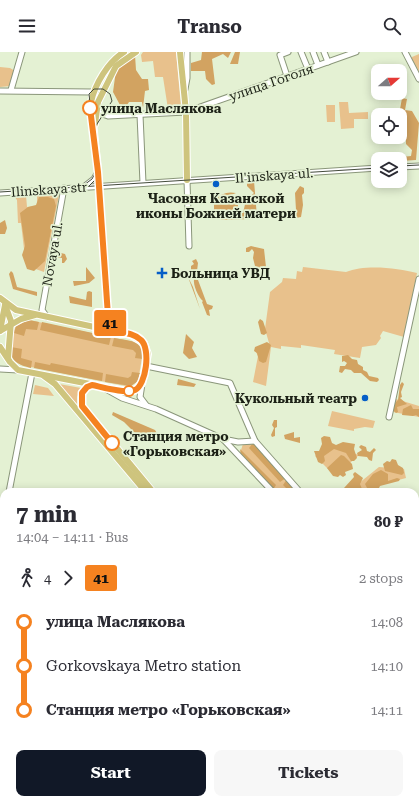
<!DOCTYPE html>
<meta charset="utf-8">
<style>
:root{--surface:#fff;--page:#f7f7f7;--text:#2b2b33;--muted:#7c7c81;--accent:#111827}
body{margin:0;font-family:"Roboto Serif",serif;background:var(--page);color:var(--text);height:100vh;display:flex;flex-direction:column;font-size:15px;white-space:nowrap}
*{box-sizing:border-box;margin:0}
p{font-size:13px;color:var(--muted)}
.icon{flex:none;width:22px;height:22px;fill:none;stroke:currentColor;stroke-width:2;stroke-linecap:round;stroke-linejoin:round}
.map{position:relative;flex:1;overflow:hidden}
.drawer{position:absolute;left:0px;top:436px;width:419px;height:316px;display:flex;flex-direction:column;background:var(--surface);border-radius:12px 12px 0 0;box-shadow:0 2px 10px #0003}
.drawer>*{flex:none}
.badge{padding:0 8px;border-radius:3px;font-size:14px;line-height:26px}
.needle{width:26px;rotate:69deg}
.fabs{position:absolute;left:371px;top:12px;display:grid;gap:8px}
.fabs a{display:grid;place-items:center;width:36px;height:36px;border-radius:8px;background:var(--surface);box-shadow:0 2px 10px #0003;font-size:20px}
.map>.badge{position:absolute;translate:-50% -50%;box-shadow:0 0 0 2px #fff}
.legs{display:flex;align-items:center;gap:6px;height:44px;padding:0 16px;font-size:13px}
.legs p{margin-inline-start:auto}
.headline{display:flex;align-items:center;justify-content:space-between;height:68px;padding:0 16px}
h1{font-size:22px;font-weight:700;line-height:30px}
.primary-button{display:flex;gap:8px;margin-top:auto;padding:8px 16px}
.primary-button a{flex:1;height:46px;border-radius:8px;background:var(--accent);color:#fff;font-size:16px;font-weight:700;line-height:46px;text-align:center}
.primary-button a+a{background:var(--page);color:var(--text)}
ul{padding:0 16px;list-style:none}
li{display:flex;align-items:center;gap:14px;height:44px;font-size:15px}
li i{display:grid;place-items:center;width:6px;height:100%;margin:0 5px;background:currentColor}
li i::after{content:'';width:10px;height:10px;margin:-5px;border:3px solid;border-radius:50%;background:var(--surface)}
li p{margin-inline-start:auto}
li:first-child i{background:linear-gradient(#0000 50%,currentColor 0)}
li:last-child i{background:linear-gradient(currentColor 50%,#0000 0)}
header{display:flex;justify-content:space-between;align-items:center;height:52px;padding:0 16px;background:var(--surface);font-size:18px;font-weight:700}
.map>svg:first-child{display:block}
</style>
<header><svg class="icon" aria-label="menu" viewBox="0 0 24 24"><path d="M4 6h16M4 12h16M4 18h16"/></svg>Transo<svg class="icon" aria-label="search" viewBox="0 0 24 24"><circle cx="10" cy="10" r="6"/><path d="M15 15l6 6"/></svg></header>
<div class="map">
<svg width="419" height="752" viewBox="0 0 419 752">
<rect width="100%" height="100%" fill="#e4f1d3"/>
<g fill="#e8c18c">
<path d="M143,0H176L181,55L168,57L163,25H155L153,9L142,10L141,3Z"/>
<path d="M419,2V20L412,7V5Z"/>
<path d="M0,15L10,16L15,19L11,34L0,35Z"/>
<path d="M339,50H348L349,61L368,60V67H354V76L341,77Z"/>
<path d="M326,53H335V70H327Z"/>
<path d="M26,143L27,155L37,154V143H59L44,220L33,216L24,197L21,171H18L17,148L14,144Z"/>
<path d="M303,215L346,220C365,212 398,216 417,221L404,285L383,279L380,284L381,286L376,293L362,295L360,306L334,302L335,298L301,293V296L281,294V297L271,295L266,334L253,330L258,304L255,298L269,291L265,277L270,240L282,230L283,226L296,227L297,219L302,220Z"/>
<path d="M29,268L134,290L142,296L143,300L138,329L131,334H126L21,313C7,303 9,288 16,274Z"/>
<path d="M59,332L81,336L77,345V353Z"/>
<path d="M35,333L48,336L54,344L33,342Z"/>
<path d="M396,347L419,354V365L393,360Z"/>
<path d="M332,359L375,369L373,376L365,375L354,377V379L328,374Z"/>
<path d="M253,391L298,440H275L240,401L243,392Z"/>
<path d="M326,393L359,403L335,424L315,404Z"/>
<path d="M379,415L404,417L406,426L354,440H348Z"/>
<path d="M415,568L419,573V608L415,603Z"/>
</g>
<g fill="#d2a361">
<path d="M202,0H231L228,6L223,2L212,7L215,32L212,33L206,27L205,19H191V11L201,8Z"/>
<path d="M235,0H240L238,12H230Z"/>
<path d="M135,3L136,18L142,27H148L149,38L145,39L143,56L142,50H129L127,53H120L113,40L116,18Z"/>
<path d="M402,46L407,47L405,58L412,59L419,71L416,108L400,109L402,105L411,104L412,98L406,92V81L400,72V63H399Z"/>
<path d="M254,129L257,165L253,167L222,168L214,164V148C221,142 227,139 236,141L231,143L233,152L238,153V161H243L246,148L254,141L247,134V130Z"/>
<path d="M300,134L304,136V141L302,143L303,153L301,165L296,166L293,159L296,158L295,141Z"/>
<path d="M39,145H48L54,147L56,154L45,209L34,219L27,217L22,203L25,194L20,161L28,155L36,153Z"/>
<path d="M5,168L7,176L5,182H0V171Z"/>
<path d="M251,194L264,197L266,215L263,214L261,217L255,214L253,206L254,200L252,197L249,200H246V196Z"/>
<path d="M57,200L65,202L67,207L64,211H62V206L55,205Z"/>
<path d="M196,207L198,211L197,219L194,221L191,218V214L194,212L192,209Z"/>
<path d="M86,215L95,226L89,231L74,234L73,229H86Z"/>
<path d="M11,219L13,221L17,235L37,240V244L13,237L9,222Z"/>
<path d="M188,225L193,235L200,257Z"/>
<path d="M194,227L198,228L207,252L213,254L212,257L209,258L210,264L207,263L202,250L203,249C198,245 193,233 194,227Z"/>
<path d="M89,239L92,240V255L70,251L69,244L86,248L87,240Z"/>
<path d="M260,267L263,269L267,281L264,283L261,282L258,270Z"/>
<path d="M29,268L39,270L37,278L26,277L24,284L14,281L16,274Z"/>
<path d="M42,270L111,285L109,293L40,278Z"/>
<path d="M186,282L194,290L192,296L197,305L189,307L183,301Z"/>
<path d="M114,286C129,289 143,287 143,307L135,306L136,301L133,298L112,294Z"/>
<path d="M267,290L271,293L266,310L263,311L259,309L257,301L254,299L255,295Z"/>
<path d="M11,295L22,297L21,306L32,309L31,316C19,313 9,309 11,295Z"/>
<path d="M348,303L352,307L357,308L358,312L363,315V318L367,320L369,324L378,326L379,328L377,330L370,329L361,321H354L351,318L345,317L342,321L339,320L340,314H345L347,311L344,309L342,310V304Z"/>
<path d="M35,310L50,313L51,311L103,321L102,329L34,316Z"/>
<path d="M132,320L140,321L138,329L131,334L105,330L106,322L128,326L131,324Z"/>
<path d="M178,327L196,332L194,335L177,333Z"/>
<path d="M402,330L404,332L401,340L402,345L400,346L407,352L397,355L398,360L396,361L393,358V353L398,348L400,333Z"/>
<path d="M411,353L413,357H419V365L416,363L413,364L402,363L403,357Z"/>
<path d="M113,360L155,378L158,383L150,390L143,389L124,370L112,363Z"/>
<path d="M274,368H277V375L275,376V384L272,385L271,383L274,376L272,373Z"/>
<path d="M294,380V386L300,385V391L285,387L284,383Z"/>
<path d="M324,384L330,385L332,391L336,393L343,390L355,392L354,397L357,406L354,409H351L346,401L334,397L324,404L325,409L322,412L318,410L314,399H319L322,392L321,386Z"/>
<path d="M253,391L286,426L280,430L249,396Z"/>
<path d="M361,393L366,395L367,399L370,400L374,396L376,398L373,401L372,409L369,408L367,405L358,404L357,401L362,398L359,395Z"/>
<path d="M240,397L276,433L273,438L241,403Z"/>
<path d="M341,403L344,404L352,412L353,417L345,420L346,423L343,425L340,423L338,425L333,424L327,416Z"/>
<path d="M392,407L396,408L398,413L403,416L404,421L402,423L385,419L383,412L387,409L390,410Z"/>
<path d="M381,418L388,422V429L397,426L400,427L399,429L380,434L377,440H373L372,437L367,436L365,432L373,422Z"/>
<path d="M355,420L363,426L360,432L362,437L357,440H343L344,436L354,425L353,422Z"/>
<path d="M287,427L298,440L289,439L283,433Z"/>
<path d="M415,518L419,522V548L415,543Z"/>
<path d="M415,636L419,640V668L415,664Z"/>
<path d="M415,685L419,690V710H415Z"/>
<path d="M83,748H122L127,752H80Z"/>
<path d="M237,748H406L409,752H234Z"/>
</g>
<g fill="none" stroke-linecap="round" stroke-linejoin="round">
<defs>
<g id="minor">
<path d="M301,0L308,17"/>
<path d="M313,0L318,13"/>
<path d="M324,0L328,10"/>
<path d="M405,0L419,27"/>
<path d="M287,24L280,3L288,0"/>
<path d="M185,37L187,26V0"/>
<path d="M11,38L22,0"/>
<path d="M0,39L91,40L96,43L98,50"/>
<path d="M94,59L108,64L186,60L356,0"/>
<path d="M140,63L143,131"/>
<path d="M400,115L419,114"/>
<path d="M187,128L189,194"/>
<path d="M85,134L94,127L98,120"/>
<path d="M0,141L378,116"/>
<path d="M47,265L42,258L64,136"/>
<path d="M146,314L230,331L255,389L300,440"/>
<path d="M0,317L18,318"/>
<path d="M142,332L140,345L146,353"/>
<path d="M104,336L122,346L156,357L223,387L238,390L255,389"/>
<path d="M389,365L419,227"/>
<path d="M223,387L273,440"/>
<path d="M9,440L32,321"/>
<path d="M415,481L419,480"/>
<path d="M0,489L4,467"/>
<path d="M415,553L419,552"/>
<path d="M0,622L4,620"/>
<path d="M415,667L419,671"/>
<path d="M0,748L5,752"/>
<path d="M219,748L224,752"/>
<path d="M74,752L77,748"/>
</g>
<g id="major">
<path d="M180,0L186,60L187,128"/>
<path d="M95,72L98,50L116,14L136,0"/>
<path d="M0,246L16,258L131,283L144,291L148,302L142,332L135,338L126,339L18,318L10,310L0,295"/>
<path d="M5,253L11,269L8,306"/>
<path d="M0,279L21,267L35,263"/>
<path d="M0,279L5,253"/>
<path d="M109,279L98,120L91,50C95,32 108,10 124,0"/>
<path d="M44,324L55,332L146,440"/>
<path d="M92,333L87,335L82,341V354L153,440"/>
<path d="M0,639L4,643"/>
<path d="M0,648L4,652"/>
<path d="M127,748L133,752"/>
<path d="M137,748L142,752"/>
<path d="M412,748L415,752"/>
</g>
</defs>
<use href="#minor" stroke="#8a967a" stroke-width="7"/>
<use href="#major" stroke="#fff" stroke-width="8"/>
<use href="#minor" stroke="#fff" stroke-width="5"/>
<use href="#major" stroke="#cec47d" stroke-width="6"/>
<g stroke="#444b3c" stroke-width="1">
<path d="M400,114L419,113"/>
<path d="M84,133L92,127L97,118L89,42L94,37H103L110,42L112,49L95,75L99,119L97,126L89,134"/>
<path d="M0,140L378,116"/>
<path d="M0,643L4,646"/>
<path d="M131,748L137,752"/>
</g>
</g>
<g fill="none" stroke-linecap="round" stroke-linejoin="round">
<defs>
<path id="line-1" d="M90,56L98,120L109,278C120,281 133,280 141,288C151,297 146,333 135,338C125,342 102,335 92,333L87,335L82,341V354L112,391"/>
</defs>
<use href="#line-1" stroke="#fff" stroke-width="9"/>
<use href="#line-1" stroke="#f58220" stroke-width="6"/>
</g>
<g fill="#fff" stroke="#f58220" stroke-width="2">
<circle cx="90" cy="56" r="7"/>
<circle cx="129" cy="339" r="5"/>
<circle cx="112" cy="391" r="7"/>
</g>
<g fill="#055ec7" stroke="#e4f1d3" stroke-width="1.5">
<circle cx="216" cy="132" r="4"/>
<path d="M160 215h4v4h4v4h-4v4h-4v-4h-4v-4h4z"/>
<circle cx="365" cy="346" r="4"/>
</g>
<g text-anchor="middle" stroke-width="3.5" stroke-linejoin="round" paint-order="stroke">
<g font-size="13" fill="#1c2116" stroke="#e4f1d3">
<text transform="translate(271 30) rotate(-19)" y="5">улица Гоголя</text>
<text transform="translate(274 123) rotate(-4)" y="5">Il'inskaya ul.</text>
<text transform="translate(49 137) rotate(-4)" y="5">Ilinskaya str</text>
<text transform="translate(52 202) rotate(-80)" y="5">Novaya ul.</text>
</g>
<g font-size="13" font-weight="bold" fill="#1c2116" stroke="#e4f1d3" text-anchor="start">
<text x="101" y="61">улица Маслякова</text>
<text x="123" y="389">Станция метро<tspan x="123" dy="15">«Горьковская»</tspan></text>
</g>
<g font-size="13" font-weight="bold" fill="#1c2116" stroke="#e4f1d3">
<text x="216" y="151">Часовня Казанской<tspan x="216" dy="15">иконы Божией матери</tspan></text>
<text x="171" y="226" text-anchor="start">Больница УВД</text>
<text x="357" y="351" text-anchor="end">Кукольный театр</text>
</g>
</g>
</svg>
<div class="fabs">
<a><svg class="needle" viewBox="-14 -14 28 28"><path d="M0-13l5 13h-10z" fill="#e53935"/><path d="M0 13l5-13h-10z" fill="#7c7c81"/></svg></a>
<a><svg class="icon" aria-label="locate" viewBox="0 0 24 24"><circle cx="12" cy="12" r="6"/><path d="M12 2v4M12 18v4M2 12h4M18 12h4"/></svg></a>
<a><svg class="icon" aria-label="layers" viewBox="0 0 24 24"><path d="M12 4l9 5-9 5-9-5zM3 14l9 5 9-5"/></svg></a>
</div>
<b class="badge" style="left:110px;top:271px;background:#f58220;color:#111">41</b>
<section class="drawer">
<div class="headline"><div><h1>7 min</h1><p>14:04 – 14:11 · Bus</p></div><b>80 ₽</b></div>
<div class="legs"><svg class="icon" aria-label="walk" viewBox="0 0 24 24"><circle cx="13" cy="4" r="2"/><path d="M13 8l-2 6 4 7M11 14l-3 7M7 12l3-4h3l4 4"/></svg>4<svg class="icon" aria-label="forward" viewBox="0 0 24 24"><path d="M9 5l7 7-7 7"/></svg><b class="badge" style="background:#f58220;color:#111">41</b><p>2 stops</p></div>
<ul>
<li><i style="color:#f58220"></i><b>улица Маслякова</b><p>14:08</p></li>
<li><i style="color:#f58220"></i><span>Gorkovskaya Metro station</span><p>14:10</p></li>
<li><i style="color:#f58220"></i><b>Станция метро «Горьковская»</b><p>14:11</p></li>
</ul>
<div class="primary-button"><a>Start</a><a>Tickets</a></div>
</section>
</div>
